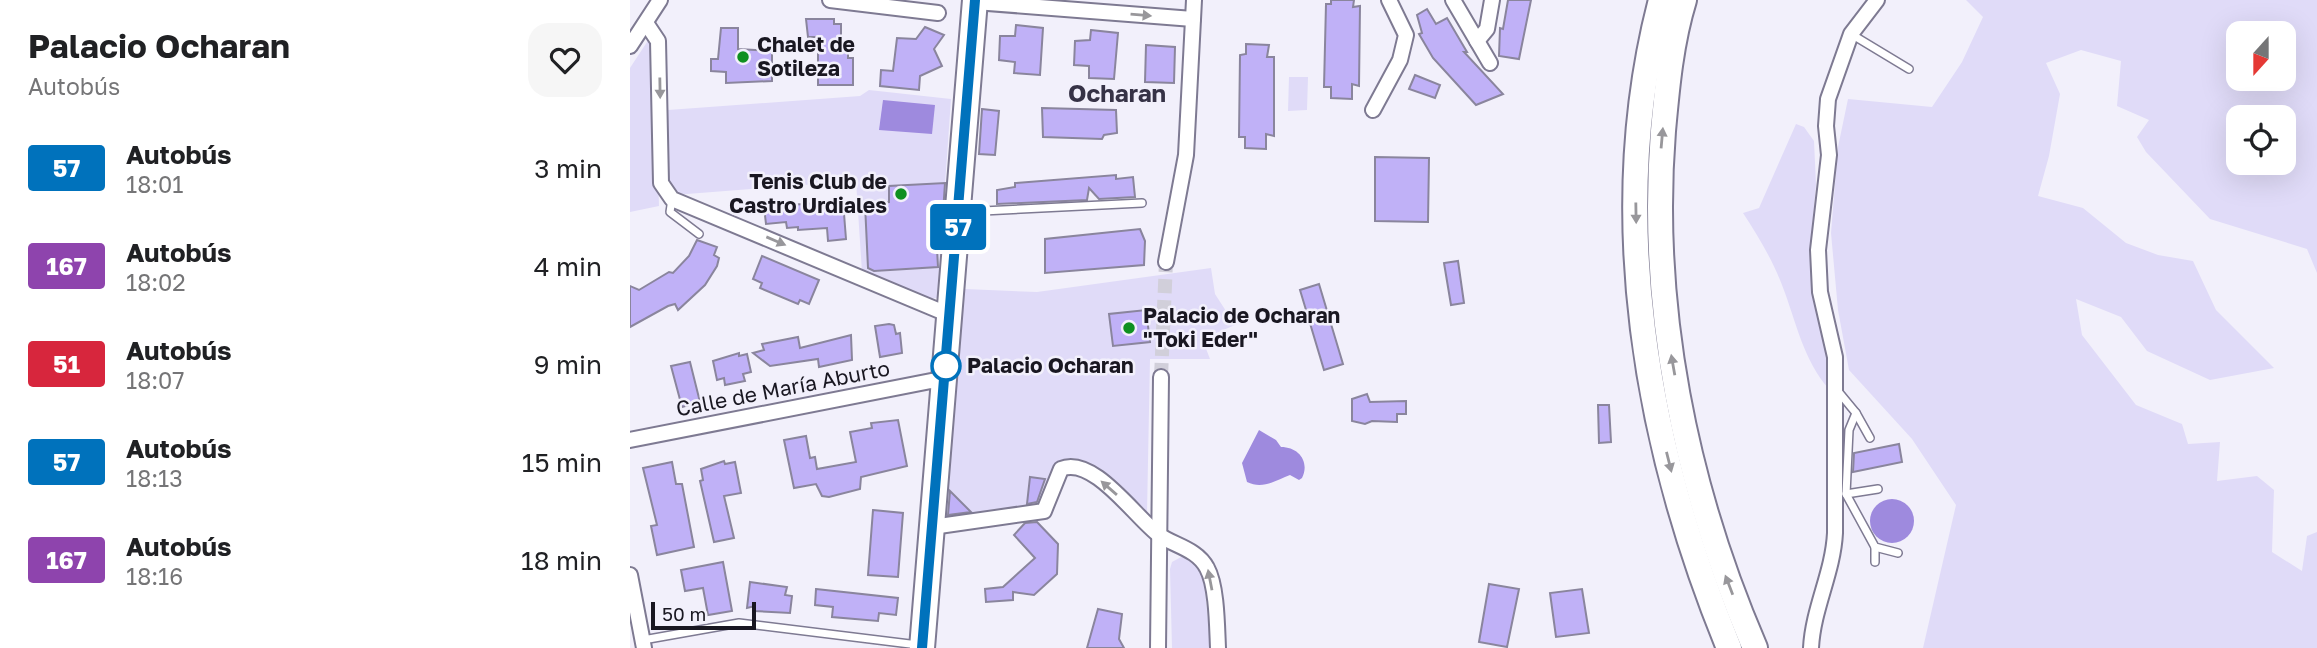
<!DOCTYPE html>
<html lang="es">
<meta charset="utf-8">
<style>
:root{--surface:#fff;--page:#f6f6f6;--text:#202124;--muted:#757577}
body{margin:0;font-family:"Golos Text",sans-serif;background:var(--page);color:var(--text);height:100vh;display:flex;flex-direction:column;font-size:26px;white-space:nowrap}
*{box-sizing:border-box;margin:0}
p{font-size:23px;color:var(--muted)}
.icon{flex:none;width:38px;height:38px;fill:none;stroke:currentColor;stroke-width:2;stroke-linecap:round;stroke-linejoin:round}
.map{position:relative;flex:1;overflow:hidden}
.side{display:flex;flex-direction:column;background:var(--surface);width:630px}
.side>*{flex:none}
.badge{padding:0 14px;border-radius:5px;font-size:24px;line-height:46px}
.needle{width:46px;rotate:201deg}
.tools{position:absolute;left:1596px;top:21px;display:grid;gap:14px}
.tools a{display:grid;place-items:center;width:70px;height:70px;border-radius:14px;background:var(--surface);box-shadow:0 7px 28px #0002;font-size:35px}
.scale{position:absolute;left:21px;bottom:18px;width:105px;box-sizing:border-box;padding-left:7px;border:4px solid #191721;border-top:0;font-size:19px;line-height:24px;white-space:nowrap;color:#191721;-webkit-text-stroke:5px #f2f0fb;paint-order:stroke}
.map>.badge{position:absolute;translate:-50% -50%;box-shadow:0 0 0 4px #fff}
.round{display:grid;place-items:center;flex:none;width:74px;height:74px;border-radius:21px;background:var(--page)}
.overview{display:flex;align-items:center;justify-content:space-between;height:119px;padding:0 28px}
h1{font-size:33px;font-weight:700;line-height:52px}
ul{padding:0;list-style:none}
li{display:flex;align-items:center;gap:21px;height:98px;padding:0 28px}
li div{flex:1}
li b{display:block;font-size:26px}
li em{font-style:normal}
li .badge{min-width:77px;font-weight:700;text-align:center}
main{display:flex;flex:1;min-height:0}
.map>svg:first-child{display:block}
</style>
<main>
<section class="side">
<div class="overview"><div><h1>Palacio Ocharan</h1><p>Autobús</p></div><a class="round"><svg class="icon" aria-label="heart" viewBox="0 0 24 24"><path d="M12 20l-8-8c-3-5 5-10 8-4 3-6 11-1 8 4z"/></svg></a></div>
<ul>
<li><span class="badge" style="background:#0072bc;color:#fff">57</span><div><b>Autobús</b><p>18:01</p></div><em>3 min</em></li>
<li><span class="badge" style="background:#8e44ad;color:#fff">167</span><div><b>Autobús</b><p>18:02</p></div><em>4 min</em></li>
<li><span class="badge" style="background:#d7263d;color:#fff">51</span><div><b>Autobús</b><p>18:07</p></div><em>9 min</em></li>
<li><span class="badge" style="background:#0072bc;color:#fff">57</span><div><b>Autobús</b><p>18:13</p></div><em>15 min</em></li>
<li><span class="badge" style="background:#8e44ad;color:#fff">167</span><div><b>Autobús</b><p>18:16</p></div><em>18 min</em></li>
</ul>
</section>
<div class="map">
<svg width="1687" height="648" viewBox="0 0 1687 648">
<rect width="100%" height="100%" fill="#f2f0fb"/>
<g fill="#e0dbf8" fill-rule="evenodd">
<path d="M1336,0H1687V273L1677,249L1580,219L1516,152L1507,137L1519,120L1487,106L1491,61L1451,50L1416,63L1430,94L1419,156L1408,196L1453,208L1496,243L1528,255L1563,261L1586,310L1644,368L1580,380L1517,351L1491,317L1446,299L1452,335L1506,405L1552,424L1558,444L1590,442L1587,481L1627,476L1644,490L1642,552L1672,571L1677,536L1687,532V648H1293L1326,505L1282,439L1219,370L1208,310L1201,233L1208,147L1218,99L1302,107L1332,62L1353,17ZM1608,33H1654V79H1608ZM1608,117H1654V163H1608Z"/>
<path d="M19,39L24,45L29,206L0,212V68Z"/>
<path d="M659,77H678L677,110L658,111Z"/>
<path d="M239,90L321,99L307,298L294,299L232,272L226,181L44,195L38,188V110L230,96Z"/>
<path d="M1166,124L1174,127L1184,141L1186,185L1181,239L1184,281L1198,344L1199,389C1173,360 1166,321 1152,285C1142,259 1128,236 1113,213L1129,208Z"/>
<path d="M581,268L585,294L605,325L577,337L575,346L580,359H520L517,514C482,481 423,412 412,506L318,522L314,517L335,289L407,292Z"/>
<path d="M553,556L566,563L573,572L581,648H542L540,569L542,562Z"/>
</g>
<g fill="#9e8ade">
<path d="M253,100L305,105L302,134L249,130Z"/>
<path d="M629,430L646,440L651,447C669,447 680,462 672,478L669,480L660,475C646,480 633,490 617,482L612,463Z"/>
<circle cx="1262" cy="521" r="22"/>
</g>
<g fill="#c0b1f7" stroke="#8a859d" stroke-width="2">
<path d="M701,0H724L723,7L730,6L729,86L722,84V99L701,98V87H694L696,4H701Z"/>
<path d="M878,0H901L889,59L869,56L870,28L873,29Z"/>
<path d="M797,9L806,24L817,18L837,52H834L873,94L846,105L803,58L789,34L792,33L787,15Z"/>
<path d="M176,19H204V24H211V50H218V58H223V85H188V37H178Z"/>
<path d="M386,25L413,28L410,75L384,73L385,62L369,60L370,36H385Z"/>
<path d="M295,27L314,35L304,49L312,66L290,76L289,90L250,86L251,70L263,71L267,38L286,39Z"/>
<path d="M91,28H108V49L142,51V81L96,83V72L81,71V59H88Z"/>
<path d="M461,30L488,33L484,79L459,78V66L444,65L445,41L460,40Z"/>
<path d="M616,44L639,45L637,57H644V136L636,134V149L615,148V137H609L610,55L616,54Z"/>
<path d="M516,45L545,47L544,83L515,82Z"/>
<path d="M785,75L810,85L805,98L779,89Z"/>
<path d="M412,108L486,110L487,133L474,135L472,139L413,137Z"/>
<path d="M352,109L369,111L365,155L349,154Z"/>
<path d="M745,157L799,158L798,222L745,221Z"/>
<path d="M486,175V179L503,177L505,197L469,199L459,188L457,200L367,204V190L385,187V183Z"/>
<path d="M315,183L313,213H305L308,267L244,271L238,268L235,204L259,202V186Z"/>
<path d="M213,201L216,239L198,241L197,228L168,230V227L157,228L156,222L136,224L134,207Z"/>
<path d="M510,229L515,241L514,265L415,273V239Z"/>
<path d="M67,240L87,247L84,255L89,258L87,266L75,285L48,310L45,304L38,306L0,327V286L9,290L39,272L43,273L59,256Z"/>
<path d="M132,256L189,280L179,304L170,300L168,304L130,288L132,283L123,279Z"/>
<path d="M828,261L834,303L821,305L814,263Z"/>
<path d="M689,284L713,364L694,370L670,290Z"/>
<path d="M516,310L520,342L483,346L479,314Z"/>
<path d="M259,324L264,325L266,334L270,333L272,353L250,357L245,326Z"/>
<path d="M221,335L222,360L189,367L188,359L140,366L123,353L134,350L132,344L168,337L170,348Z"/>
<path d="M109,353V356L117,354L121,372L113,374L115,381L95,385L94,378L87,380L83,361Z"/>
<path d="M60,362L70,402L52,407L41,366Z"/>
<path d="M737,394L740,402L776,401V414H767V422L742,421L735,424L722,421V399Z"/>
<path d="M968,405H979L981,442L969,443Z"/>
<path d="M268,420L277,466L231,477L230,489L199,497L192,496L186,484L164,488L154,440L176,436L180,458L185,457L187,469L226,462L220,432L242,428L241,423Z"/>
<path d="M1269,444L1272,462L1223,472L1224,453Z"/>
<path d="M94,461L95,464L105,462L111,493L94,496L104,538L84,542L70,481L73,480L71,469Z"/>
<path d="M42,462L46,484H52L64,547L27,555L21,526L27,525L13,468Z"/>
<path d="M400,477L415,479L407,502L397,504Z"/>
<path d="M320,491L341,512L318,515Z"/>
<path d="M243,510L273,513L268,577L238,575Z"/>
<path d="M407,522L428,544L427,574L404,595L383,592V600L356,602L355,589L373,587L405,558L384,535L395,523Z"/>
<path d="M93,562L102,611L78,615L73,588L55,591L51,570Z"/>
<path d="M120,582L157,587L155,595L162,596L160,613L125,611V606L117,608Z"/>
<path d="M859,584L889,589L877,647L849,642Z"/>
<path d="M186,589L268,598L266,615L249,613L248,621L202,617L203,607L185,605Z"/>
<path d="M952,589L959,633L926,637L920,593Z"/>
<path d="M468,609L492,614L489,639L494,648H457Z"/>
</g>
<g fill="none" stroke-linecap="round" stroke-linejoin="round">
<path stroke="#d1cfda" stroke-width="14" stroke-dasharray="14 7" stroke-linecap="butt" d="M531,377L536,262"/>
<defs>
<g id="lane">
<path d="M1221,34L1279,69"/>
<path d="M42,199L40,212L69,234"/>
<path d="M333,212L512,203"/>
<path d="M1207,390L1226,413L1219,430L1216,494L1245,547L1268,553"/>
<path d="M1226,413L1240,438"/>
<path d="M1216,494L1248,489"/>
<path d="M1245,547V562"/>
<path d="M13,640L109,623L288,645"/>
</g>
<g id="street">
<path d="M200,0L308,13"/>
<path d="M823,0L860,63"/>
<path d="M345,2L563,19"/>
<path d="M16,23L28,41L31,183L42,199L310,311L322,313"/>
<path d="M847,41L857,29L862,0"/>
<path d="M0,46L30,0"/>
<path d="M743,110L770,60L776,35L759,0"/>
<path d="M536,262L556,155L564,0"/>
<path d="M0,440L301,381L315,382"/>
<path d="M302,527L414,511L431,469C463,455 505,517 529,535C545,546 567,549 577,568C587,586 587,627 588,648"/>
<path d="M0,575L14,648"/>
<path d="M528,648L531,377"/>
<path d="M1181,648C1183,608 1203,573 1205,533V357L1190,292L1188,250L1199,155L1196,126L1198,99L1221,34L1247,0"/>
</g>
<g id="highway">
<path d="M1031,0C975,214 1016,446 1099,648"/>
<path d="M1054,0C1041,42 1037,87 1033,131C1019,307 1055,486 1125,648"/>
<path d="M292,648L345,0"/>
</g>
</defs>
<use href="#lane" stroke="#7e7a92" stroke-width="10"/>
<use href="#street" stroke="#7e7a92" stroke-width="18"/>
<use href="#highway" stroke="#7e7a92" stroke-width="28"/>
<use href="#lane" stroke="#fff" stroke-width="7"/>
<use href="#street" stroke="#fff" stroke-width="14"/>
<use href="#highway" stroke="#fff" stroke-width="24"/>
</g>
<defs><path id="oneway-solid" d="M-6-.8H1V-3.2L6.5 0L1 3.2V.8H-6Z" transform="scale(1.75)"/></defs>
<g fill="#98979b">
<use href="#oneway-solid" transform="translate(511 15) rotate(5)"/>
<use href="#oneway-solid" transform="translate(30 88) rotate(89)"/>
<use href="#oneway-solid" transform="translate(1032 138) rotate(-85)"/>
<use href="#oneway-solid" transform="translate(1006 213) rotate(89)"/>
<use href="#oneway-solid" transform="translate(146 241) rotate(23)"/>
<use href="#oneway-solid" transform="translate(1043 365) rotate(-100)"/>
<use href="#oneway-solid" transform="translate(1039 462) rotate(76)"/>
<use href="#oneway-solid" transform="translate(479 488) rotate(-139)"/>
<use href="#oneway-solid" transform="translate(580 580) rotate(-101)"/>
<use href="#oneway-solid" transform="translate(1099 585) rotate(-111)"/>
</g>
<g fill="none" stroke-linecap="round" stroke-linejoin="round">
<defs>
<path id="line" d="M292,648L345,0"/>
</defs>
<use href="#line" stroke="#fff" stroke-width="16"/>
<use href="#line" stroke="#0072bc" stroke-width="10"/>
</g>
<g fill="#0f9020" stroke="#f2f0fb" stroke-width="2.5">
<circle cx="113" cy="57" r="7"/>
<circle cx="271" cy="194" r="7"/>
<circle cx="499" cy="328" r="7"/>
</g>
<circle fill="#fff" stroke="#0072bc" stroke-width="3.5" cx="316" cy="366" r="14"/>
<g text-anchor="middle" stroke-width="5" stroke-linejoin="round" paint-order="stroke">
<g font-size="21" font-weight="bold" fill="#191721" stroke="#f2f0fb" text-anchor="start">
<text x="127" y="52">Chalet de<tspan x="127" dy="24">Sotileza</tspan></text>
<text x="257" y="189" text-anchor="end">Tenis Club de<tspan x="257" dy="24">Castro Urdiales</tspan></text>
<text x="513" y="323">Palacio de Ocharan<tspan x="513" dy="24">"Toki Eder"</tspan></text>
</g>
<g font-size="21" font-weight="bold" fill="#191721" stroke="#f2f0fb" text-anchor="start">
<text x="337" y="373">Palacio Ocharan</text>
</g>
<g font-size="21" fill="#191721" stroke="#f2f0fb">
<text transform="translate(153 389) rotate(-11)" y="7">Calle de María Aburto</text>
</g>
<g font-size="24" font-weight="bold" fill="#363246" stroke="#f2f0fb">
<text x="487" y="102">Ocharan</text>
</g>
</g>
</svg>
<div class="tools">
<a><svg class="needle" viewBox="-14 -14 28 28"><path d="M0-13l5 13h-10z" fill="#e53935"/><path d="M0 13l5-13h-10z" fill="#757577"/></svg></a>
<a><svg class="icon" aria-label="locate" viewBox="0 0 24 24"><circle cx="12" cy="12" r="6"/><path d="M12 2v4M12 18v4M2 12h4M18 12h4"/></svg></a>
</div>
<div class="scale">50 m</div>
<b class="badge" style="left:328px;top:227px;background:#0072bc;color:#fff">57</b>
</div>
</main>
